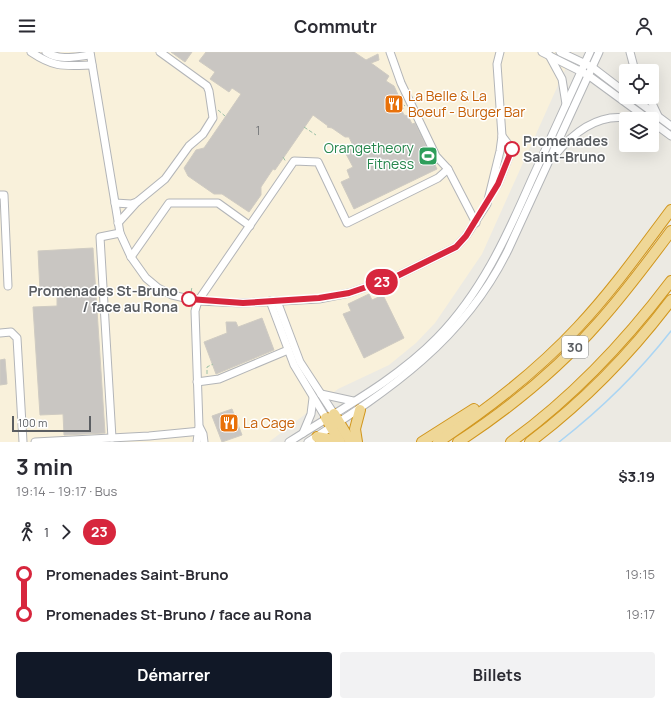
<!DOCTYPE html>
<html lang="fr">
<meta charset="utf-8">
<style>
:root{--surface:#fff;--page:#f2f2f3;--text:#2b2b33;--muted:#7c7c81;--accent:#111827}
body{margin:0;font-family:Manrope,sans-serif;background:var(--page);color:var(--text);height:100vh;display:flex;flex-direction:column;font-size:15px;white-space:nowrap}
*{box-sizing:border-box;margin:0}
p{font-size:13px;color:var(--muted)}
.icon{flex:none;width:22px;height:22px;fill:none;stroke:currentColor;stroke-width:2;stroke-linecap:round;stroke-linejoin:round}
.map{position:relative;height:390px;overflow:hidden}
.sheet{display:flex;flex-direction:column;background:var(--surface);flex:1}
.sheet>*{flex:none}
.badge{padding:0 8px;border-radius:13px;font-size:14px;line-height:26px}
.buttons{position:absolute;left:619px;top:12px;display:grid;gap:8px}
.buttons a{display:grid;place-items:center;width:40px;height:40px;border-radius:4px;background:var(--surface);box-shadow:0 4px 16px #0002;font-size:20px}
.scale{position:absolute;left:12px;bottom:10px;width:79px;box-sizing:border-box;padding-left:4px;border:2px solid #5b5e62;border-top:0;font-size:11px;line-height:14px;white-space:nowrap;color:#5b5e62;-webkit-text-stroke:3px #fff;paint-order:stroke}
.map>.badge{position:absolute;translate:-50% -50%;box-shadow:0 0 0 2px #fff}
.legs{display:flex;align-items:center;gap:6px;height:44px;padding:0 16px;font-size:13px}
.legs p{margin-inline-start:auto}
.headline{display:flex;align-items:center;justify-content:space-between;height:68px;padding:0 16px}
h1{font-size:22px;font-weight:700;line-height:30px}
.primary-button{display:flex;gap:8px;margin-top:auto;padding:8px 16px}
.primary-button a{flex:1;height:46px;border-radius:4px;background:var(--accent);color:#fff;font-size:16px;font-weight:700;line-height:46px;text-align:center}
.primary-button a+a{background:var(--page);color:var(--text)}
ul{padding:0 16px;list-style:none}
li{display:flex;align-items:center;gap:14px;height:40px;font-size:15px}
li i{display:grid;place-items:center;width:6px;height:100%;margin:0 5px;background:currentColor}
li i::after{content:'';width:10px;height:10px;margin:-5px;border:3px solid;border-radius:50%;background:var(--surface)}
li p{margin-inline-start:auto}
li:first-child i{background:linear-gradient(#0000 50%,currentColor 0)}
li:last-child i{background:linear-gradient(currentColor 50%,#0000 0)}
header{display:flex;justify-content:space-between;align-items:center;height:52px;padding:0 16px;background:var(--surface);font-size:18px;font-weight:700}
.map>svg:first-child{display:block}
</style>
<header><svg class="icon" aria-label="menu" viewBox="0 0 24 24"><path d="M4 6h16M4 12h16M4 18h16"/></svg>Commutr<svg class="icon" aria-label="person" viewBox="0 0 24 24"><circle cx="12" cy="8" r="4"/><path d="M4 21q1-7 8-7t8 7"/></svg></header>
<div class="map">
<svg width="671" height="390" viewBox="0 0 671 390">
<rect width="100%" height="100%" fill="#eceae3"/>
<path fill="#f9f1db" d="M0,0H573L482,202L435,271L416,291L389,313L338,337L269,390H0Z"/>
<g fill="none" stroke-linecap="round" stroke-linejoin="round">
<path stroke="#abd5f3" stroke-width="1.5" d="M559,390C600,358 639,320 671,279"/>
</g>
<g fill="#c9c6c2" stroke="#cfcbc2">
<path d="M171,0H192L185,10Z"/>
<path d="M206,0H354L366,8L378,2L379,8L371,11L389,24L386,29L394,34L400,47L398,51L404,63L408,64L412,72L415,71L437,117L354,157L341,130L350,126L347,118L353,115L345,100L354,96L349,85H345L332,76L327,75L328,74L313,63L275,118L273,117L261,135V143L249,160L222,142H214L188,124L184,116L196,98L204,96L241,42L232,36L229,40L210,27L215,20L199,9Z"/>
<path d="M93,196L105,381L64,383L63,362L40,363L33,255L57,254V239H40L38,199Z"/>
<path d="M369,242L372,248L383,243L404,286L364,306L343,262L351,259L348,252Z"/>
<path d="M262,266L274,298L216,322L204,290L227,281L226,270H236L238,275Z"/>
<path d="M5,307L7,332L0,333V308Z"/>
<path d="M232,357L242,383L222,390L212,364Z"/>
</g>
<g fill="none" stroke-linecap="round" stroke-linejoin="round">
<defs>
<g id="minor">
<path d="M31,0C55,16 64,14 92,13"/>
<path d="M46,0C60,9 75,5 90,3"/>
<path d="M90,0L120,181L131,205L146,226L158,236L172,243L198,249L243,251L319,247L349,241L393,226L456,195L466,184L487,152L500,99L502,84L497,12L500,0"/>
<path d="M390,0L401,31L436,104L448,117L476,171"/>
<path d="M542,0L588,23L648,67"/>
<path d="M560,0L592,15L626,41"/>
<path d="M630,0L635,19"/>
<path d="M549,3L562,27L566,52"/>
<path d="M632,45L671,74"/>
<path d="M649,45L658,64"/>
<path d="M652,70L671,84"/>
<path d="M555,103C574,80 600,60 631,67"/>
<path d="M492,140L498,132L512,97L502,84"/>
<path d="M0,143H4L8,234"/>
<path d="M115,151L131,152L137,150L165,127L189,94L203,82L213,66L209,39L207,34L160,0"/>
<path d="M118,171L137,150"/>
<path d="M131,205L169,151H218L250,174"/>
<path d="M270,249L294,313L326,366"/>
<path d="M277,249L300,310L334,362"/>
<path d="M0,281L11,280L17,286L23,390"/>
<path d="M197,330L219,327L288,298"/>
<path d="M321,342L353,349"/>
<path d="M200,376L203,382L204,390"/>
<path d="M303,381L311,362L313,346"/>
<path d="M112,386L100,185L120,181"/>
<path d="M35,390L149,384L201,379"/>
<path d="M197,390L199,374L195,259L198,249L294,109L318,110L347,171L438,126L448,117"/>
<path d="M289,390C339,358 395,329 437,286C481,241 506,186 531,129C551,86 570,43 590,0"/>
<path d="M308,390C390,338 464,288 508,198L599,0"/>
</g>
<g id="highway">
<path d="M334,362L351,390"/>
<path d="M326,366L340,390"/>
<path d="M317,385L339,389"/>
<path d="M357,390L355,377L360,358"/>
<path d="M422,390L474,357"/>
<path d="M438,390C488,357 537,319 578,275C612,239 641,198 671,158"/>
<path d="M458,390C510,356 558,317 599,270C625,241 648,210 671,179"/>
<path d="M511,390C573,345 625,290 671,229"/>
<path d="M530,390C583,350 631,301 671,248"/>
</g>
</defs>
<use href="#minor" stroke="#b3b5b8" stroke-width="9"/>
<use href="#highway" stroke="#d1961d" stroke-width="12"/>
<g stroke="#9cc0a6" stroke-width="1" stroke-dasharray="4 2" stroke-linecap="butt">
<path d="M399,49L405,54"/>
<path d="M400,57L405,56"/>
<path d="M218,58L225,64"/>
<path d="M304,75L316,83"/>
<path d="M341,100L353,94"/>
<path d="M283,105L286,110"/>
<path d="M191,240L192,235"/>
<path d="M207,322V315L213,312"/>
</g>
<use href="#minor" stroke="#fff" stroke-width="7"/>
<use href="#highway" stroke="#efd797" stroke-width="10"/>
</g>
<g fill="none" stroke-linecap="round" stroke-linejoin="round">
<defs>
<path id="line-1" d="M189,247L243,251L319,246L349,241L393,226L456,195L466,184L498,132L512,97"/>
</defs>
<use href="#line-1" stroke="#fff" stroke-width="9"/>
<use href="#line-1" stroke="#d7263d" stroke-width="6"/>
</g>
<defs>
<symbol id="restaurant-square" viewBox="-11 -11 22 22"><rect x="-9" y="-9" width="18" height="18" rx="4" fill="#e8710a" stroke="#fff"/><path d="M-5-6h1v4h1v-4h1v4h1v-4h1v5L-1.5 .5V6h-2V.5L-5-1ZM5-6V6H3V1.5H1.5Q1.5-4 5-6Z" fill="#fff"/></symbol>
<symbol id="stadium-square" viewBox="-11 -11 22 22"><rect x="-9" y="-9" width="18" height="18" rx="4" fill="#2e9e5b" stroke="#fff"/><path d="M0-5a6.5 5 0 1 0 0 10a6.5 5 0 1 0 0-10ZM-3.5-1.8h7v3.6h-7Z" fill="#fff"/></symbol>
</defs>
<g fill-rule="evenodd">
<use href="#restaurant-square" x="383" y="41" width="22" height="22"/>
<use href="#stadium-square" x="417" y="93" width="22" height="22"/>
<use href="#restaurant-square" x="218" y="360" width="22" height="22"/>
</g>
<g fill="#fff" stroke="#d7263d" stroke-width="2">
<circle cx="512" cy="97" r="7"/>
<circle cx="189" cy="247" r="7"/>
</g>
<g text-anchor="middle" stroke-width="3" stroke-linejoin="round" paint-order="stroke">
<g font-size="12" fill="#76787a">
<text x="258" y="83">1</text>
</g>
<rect fill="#fff" stroke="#8c8e91" stroke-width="1" x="562" y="284" width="26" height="22" rx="3"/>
<g font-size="13" font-weight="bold" fill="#5b5e62">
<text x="575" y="300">30</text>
</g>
<g font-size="14" fill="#c56008" stroke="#fff" text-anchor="start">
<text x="408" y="49">La Belle &amp; La<tspan x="408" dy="16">Boeuf - Burger Bar</tspan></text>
<text x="243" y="376">La Cage</text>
</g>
<g font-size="14" font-weight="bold" fill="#5b5e62" stroke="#fff" text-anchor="start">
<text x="523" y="94">Promenades<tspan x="523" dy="16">Saint-Bruno</tspan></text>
<text x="178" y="244" text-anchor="end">Promenades St-Bruno<tspan x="178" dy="16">/ face au Rona</tspan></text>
</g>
<g font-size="14" fill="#27864d" stroke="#fff" text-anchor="end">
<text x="414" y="101">Orangetheory<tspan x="414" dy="16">Fitness</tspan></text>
</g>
</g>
</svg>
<div class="buttons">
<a><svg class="icon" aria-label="locate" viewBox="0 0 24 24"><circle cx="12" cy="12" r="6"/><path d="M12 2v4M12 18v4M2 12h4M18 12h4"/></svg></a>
<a><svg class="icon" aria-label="layers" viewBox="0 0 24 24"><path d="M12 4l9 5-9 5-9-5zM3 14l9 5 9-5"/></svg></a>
</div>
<div class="scale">100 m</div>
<b class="badge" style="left:382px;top:230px;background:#d7263d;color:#fff">23</b>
</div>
<section class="sheet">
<div class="headline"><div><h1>3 min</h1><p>19:14 – 19:17 · Bus</p></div><b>$3.19</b></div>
<div class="legs"><svg class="icon" aria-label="walk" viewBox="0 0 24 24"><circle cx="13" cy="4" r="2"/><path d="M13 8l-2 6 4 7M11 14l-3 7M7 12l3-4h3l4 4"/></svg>1<svg class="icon" aria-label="forward" viewBox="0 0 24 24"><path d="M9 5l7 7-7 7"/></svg><b class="badge" style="background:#d7263d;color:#fff">23</b></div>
<ul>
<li><i style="color:#d7263d"></i><b>Promenades Saint-Bruno</b><p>19:15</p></li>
<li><i style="color:#d7263d"></i><b>Promenades St-Bruno / face au Rona</b><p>19:17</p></li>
</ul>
<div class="primary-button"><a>Démarrer</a><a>Billets</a></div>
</section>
